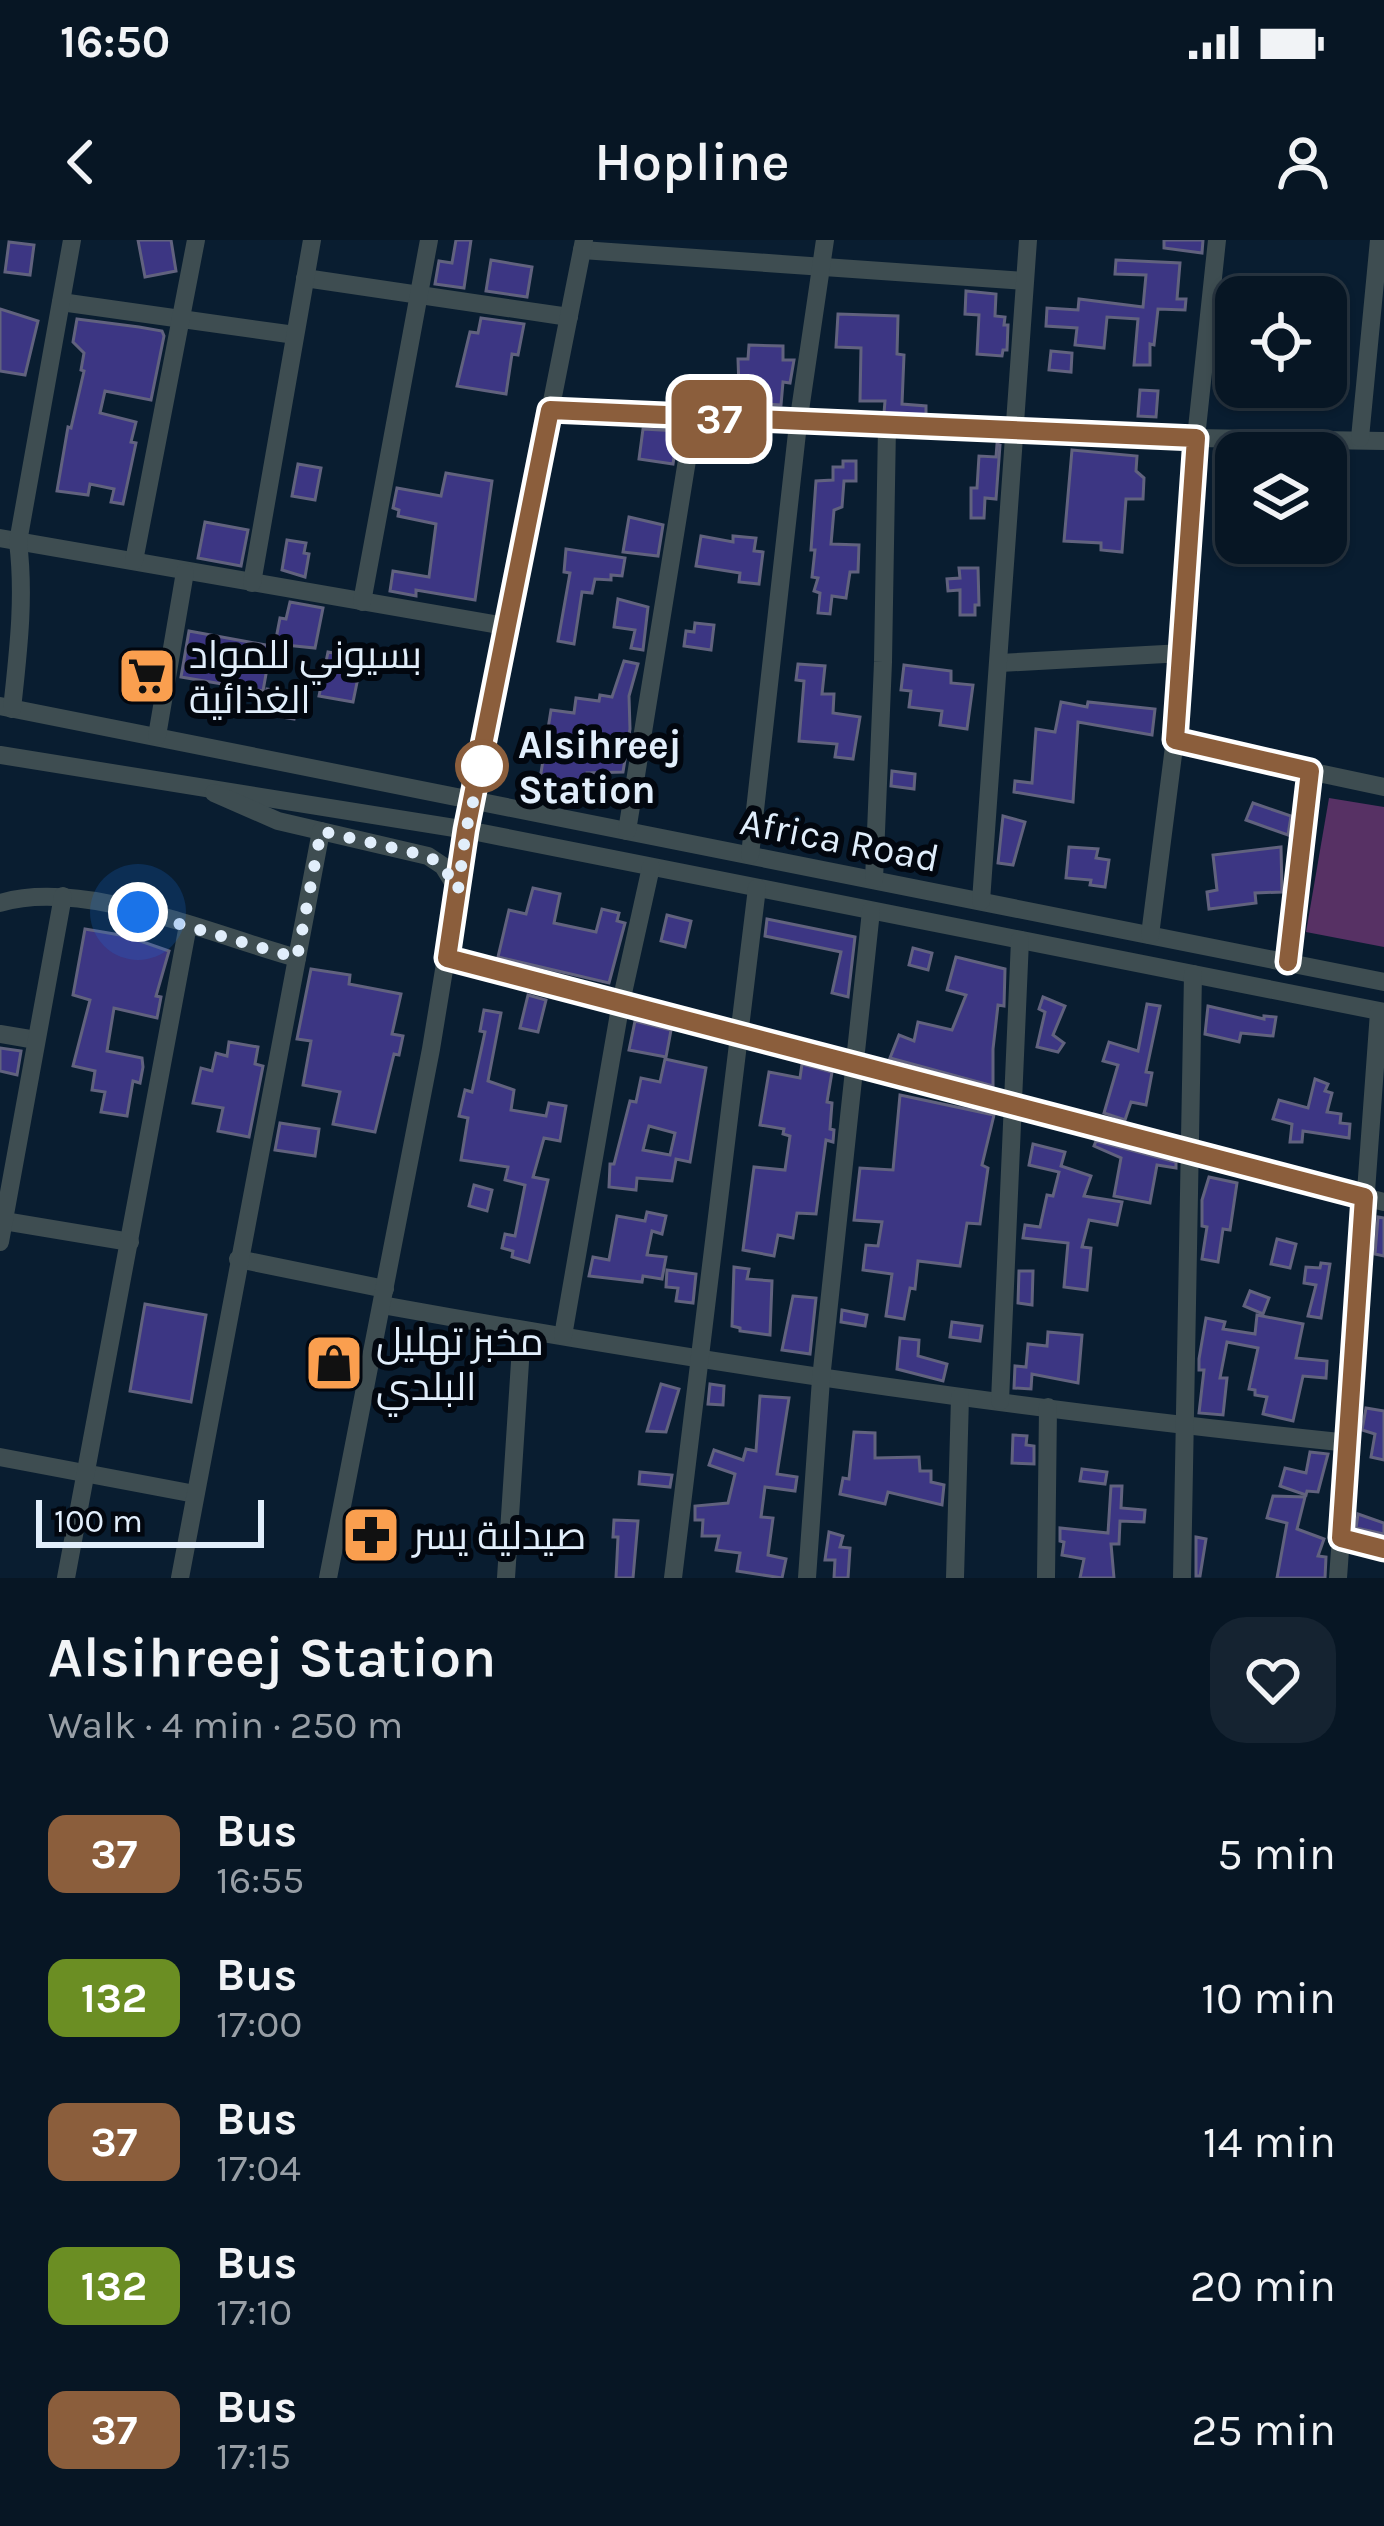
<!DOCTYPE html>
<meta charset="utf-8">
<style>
:root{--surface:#071624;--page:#152331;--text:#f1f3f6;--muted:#989fa6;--line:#283541}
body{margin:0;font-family:Karla,Cairo,sans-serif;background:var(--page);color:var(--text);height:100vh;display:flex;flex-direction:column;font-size:45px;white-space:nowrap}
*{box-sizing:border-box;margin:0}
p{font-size:39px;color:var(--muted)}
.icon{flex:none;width:66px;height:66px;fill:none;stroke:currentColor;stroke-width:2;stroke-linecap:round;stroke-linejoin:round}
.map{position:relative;height:1338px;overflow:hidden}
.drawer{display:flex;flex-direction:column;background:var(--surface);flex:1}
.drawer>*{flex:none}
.badge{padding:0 24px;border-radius:18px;font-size:42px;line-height:78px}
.fabs{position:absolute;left:1215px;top:36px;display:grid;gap:24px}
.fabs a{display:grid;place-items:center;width:132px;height:132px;border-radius:24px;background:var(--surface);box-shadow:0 3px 9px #0004,0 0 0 3px var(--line);font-size:60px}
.scale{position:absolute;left:36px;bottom:30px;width:228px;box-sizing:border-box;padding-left:12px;border:6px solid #e1eefb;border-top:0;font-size:33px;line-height:42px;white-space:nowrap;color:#e1eefb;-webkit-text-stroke:9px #02070f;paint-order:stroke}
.you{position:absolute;width:60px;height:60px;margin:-30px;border:9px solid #fff;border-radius:50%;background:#1a73e8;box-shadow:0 0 0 18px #1a73e833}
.map>.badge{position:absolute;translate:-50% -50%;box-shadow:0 0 0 6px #fff}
.round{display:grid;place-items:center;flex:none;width:126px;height:126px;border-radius:36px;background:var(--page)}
.head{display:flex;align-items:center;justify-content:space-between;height:204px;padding:0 48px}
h1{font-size:57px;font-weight:600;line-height:90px}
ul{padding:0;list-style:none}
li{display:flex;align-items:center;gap:36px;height:144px;padding:0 48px}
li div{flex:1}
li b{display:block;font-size:45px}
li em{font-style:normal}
li .badge{min-width:132px;font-weight:700;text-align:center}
.status{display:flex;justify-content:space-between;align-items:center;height:84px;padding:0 60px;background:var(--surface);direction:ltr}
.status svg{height:33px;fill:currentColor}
header{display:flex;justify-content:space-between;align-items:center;height:156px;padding:0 48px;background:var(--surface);font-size:54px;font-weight:600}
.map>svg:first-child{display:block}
</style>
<div class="status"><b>16:50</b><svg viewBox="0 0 49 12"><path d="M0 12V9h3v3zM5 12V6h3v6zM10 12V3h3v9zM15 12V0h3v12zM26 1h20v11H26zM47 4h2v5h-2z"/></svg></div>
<header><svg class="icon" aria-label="back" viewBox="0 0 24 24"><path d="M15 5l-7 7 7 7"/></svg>Hopline<svg class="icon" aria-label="person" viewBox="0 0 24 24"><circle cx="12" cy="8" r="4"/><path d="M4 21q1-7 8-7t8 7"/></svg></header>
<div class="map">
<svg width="1384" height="1338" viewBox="0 0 1384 1338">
<rect width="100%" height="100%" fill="#091d30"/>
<path fill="#573164" d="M1329,558L1384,567V707L1306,692Z"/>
<g fill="#3c3683" stroke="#61627e" stroke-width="3" fill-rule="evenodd">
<path d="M138,0H171L176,31L145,37Z"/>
<path d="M456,0H471L464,48L435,44L439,21L452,23Z"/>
<path d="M1164,0H1203L1202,13L1164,8Z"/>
<path d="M9,2L34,5L30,35L5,32Z"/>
<path d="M491,20L532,27L527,57L486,51Z"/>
<path d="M1116,20L1180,23L1177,59H1186L1185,70L1158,69L1154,105L1150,104V125H1134L1138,79L1107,77L1104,108L1075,105L1077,88L1046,86L1047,68L1078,70L1079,59L1143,67L1146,35L1115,34Z"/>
<path d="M966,51L996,54L995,76L1005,77L1004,85H1008L1007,110H1003L1002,116L977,114L979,75L965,74Z"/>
<path d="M0,69L38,81L25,135L0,131Z"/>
<path d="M838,74L898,76L897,114L904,115L902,164L926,166V175L884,173L885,161H860L861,108L836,107Z"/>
<path d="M481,78L524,84L518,115L512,114L506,154L457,146L470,92L478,93Z"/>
<path d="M77,79L139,87L162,91L164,96L151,160L105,151L100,173L136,182L131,202L136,203L123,264L111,262L114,249L90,244L88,255L57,251L68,187L71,188L84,131L81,130L84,113L73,102Z"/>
<path d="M749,105L783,106V120H794L790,143L783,142L781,165L750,163L751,149L739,148L738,119H748Z"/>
<path d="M1051,111L1072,113L1071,132L1049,130Z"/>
<path d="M1140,150L1158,151L1156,177L1138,176Z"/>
<path d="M643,189L678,191L673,224L639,219Z"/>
<path d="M997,204L1000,205L996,259L985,258L984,278H971V248H977L979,216L996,217Z"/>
<path d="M1072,210L1137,216L1136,231L1144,238L1143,259H1126L1122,312L1101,310V303L1064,301Z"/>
<path d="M843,221H856V241H844L842,267L834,270L831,304L859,305L858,332H850L846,358L832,356L830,374L818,373L820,353L814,351L818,338L812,337L815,310H811L816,241L833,240V227H843Z"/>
<path d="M298,224L321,228L315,260L292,256Z"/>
<path d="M446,233L492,241L475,360L416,350V356L390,351L393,331L429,337L436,284L398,276L399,270L393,268L397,248L441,256Z"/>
<path d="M629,277L663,285L658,316L623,312Z"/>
<path d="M205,282L248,290L241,326L198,318Z"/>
<path d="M701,296L733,302V296L756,298L754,311L763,312L759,344L739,342L740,333L696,326Z"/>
<path d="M287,300L306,303L304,313L309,314L305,337L282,330Z"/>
<path d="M566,309L625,318L622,336L611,335V340L595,339L592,353L582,352L574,404L558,401L570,333L564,332Z"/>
<path d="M959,328H978L979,365H975V375H960V350L948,351L947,339L960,338Z"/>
<path d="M618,359L648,367L643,410L631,408L635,390L614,387Z"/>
<path d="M290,362L323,368L315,408L275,404L280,378L286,379Z"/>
<path d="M695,383L714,385L711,410L684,406L686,391L694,392Z"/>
<path d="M189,391L271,406L263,451L181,437Z"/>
<path d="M328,412L362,418L353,462L319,456Z"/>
<path d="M624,421L638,424L629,456L630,489L623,532L587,533L586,544L557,540L552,561L537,558L551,470L574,473L576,458L599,461L600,455L612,457Z"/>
<path d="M798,424L825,426L822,454H834L833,473L860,477L853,519L835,517L837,504L799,501L804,441L796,440Z"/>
<path d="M904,425L951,431V443L973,445L967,489L940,485L942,471L909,467L911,451L901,450Z"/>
<path d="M267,449L286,452L284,462L296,464L294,479L263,474Z"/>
<path d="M1061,462L1087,467L1088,462L1155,469L1152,495L1078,482L1073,562L1014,552L1015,541L1032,543L1036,489L1055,492Z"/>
<path d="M892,531L915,534L914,549L891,546Z"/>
<path d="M1253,563L1291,576L1288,595L1246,580Z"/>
<path d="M1003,576L1025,582L1013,625L998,623Z"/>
<path d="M1069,607L1098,609L1096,618L1109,620L1105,647L1090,645L1091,640L1066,638Z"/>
<path d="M1281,607L1282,652L1255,653L1256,663L1209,669L1207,652L1217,650L1213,615Z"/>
<path d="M533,648L560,654L554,683L596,692L602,669L619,673L617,681L625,683L609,743L498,717L509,670L526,674Z"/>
<path d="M667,675L691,681L685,707L661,701Z"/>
<path d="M767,679L855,697L848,757L832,753L841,712L765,696Z"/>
<path d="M85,689L126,696L169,711L156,756L161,757L157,778L114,768L107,811L142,818L143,827L140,843L133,841L127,876L101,872L105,852L92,850L95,831L73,826L90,760L73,755Z"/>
<path d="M913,708L932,713L928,730L909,725Z"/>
<path d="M956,717L1005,729L1004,766L998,765L993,809V846L890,818L899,795L914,801L918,782L952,790L966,755L947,750Z"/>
<path d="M311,729L350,735L349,744L401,754L392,794L403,796L399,815L394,814L375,892L333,884L340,852L303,845L311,801L297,799Z"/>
<path d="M528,755L546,760L538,792L520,788Z"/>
<path d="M1043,757L1065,766L1053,795L1064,803L1058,812L1037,807L1045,772L1039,769Z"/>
<path d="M1147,764L1160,766L1146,832L1152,833L1146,865L1131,862L1125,880L1104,873L1118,825L1103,821L1109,802L1138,811Z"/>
<path d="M1208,766L1264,779V776L1276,777L1273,796L1241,793L1239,802L1205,794Z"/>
<path d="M484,770L501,773L488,841L514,850L511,870L546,876L549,863L566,866L560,901L544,898L533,937L548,940L529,1022L512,1017L513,1011L502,1008L505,994L515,996L525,945L505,940L508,927L461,920L468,878L459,876L465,850L472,852L485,792L480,791Z"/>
<path d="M635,781L671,790L666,817L629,810Z"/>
<path d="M229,802L258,807L255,824L263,826L249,897L218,891L223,868L193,863L201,828L212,831L216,813L227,816Z"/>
<path d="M0,808L21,811L17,835L0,831Z"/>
<path d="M665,819L706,828L690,922L676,919L672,941L637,938L636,950L609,947L610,924H614L630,861L636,862L641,838L660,842ZM649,886L675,893L670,915L643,910Z"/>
<path d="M802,824L832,832L827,862L832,863L830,889L834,890L833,902L826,900L816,974L797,973L793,998L778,995L774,1016L743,1010L754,927L785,930L790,896L783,894L784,889L760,885L769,832L800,838Z"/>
<path d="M1315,839L1328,844L1325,851L1332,853L1327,872L1341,874L1340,883L1350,884L1349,898L1303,891L1302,902H1290L1292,884L1273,879L1279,860L1308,868Z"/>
<path d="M900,855L994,875L982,925L988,928L980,984L967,983L960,1026L918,1021L915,1049L910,1048L904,1079L886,1076L892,1034L863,1030L866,1005L878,1006L882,982L854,980L860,928L893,930Z"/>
<path d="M280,883L319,889L315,916L275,910Z"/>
<path d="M1096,901L1176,922V928L1157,925L1150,963L1114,956L1121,918L1094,906Z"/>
<path d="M1033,904L1065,912L1061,926L1091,936L1084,956L1122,962L1117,985L1089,980L1082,1007L1091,1008L1087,1050L1064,1047L1068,1003L1023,998L1025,985L1040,987L1047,955L1053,956L1059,932L1029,925Z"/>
<path d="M1209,937L1237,943L1230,990L1223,989L1218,1022L1202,1019L1207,987L1202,986V960Z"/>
<path d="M474,945L492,950L487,971L469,966Z"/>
<path d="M647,972L666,976L662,994L652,991L647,1015L666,1017L662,1039L643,1036L642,1042L589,1036L593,1017L609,1020L617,976L645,981Z"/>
<path d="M1378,977L1384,978V1016L1375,1014Z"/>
<path d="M1277,999L1296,1004L1290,1028L1271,1024Z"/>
<path d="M1321,1023L1330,1024L1321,1078L1308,1076L1316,1045L1304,1043L1306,1027L1320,1028Z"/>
<path d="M734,1027L749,1029L747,1039L772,1041L770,1095L740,1091V1088L732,1086Z"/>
<path d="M667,1030L696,1034L693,1063L676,1061L678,1048L666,1047Z"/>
<path d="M1019,1031H1033L1032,1065L1018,1063Z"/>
<path d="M1250,1051L1269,1058L1263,1074L1244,1066Z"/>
<path d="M793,1056L816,1058L810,1114L782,1110Z"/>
<path d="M145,1064L206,1075L191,1162L130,1151Z"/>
<path d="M842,1070L867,1075L865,1086L841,1082Z"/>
<path d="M1257,1075L1303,1084L1296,1118L1327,1121L1326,1138L1303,1136L1293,1181L1263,1174L1267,1157L1255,1155V1150L1249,1149L1258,1108L1227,1102L1220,1138H1227L1223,1175L1199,1173L1204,1130H1199V1119L1206,1078L1225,1082L1223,1089L1255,1094Z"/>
<path d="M952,1082L982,1086L980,1101L950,1097Z"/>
<path d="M1048,1092L1082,1095L1078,1143L1032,1134L1031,1149L1014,1148L1015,1126L1026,1127L1028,1104L1047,1106Z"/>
<path d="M900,1098L919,1100L918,1116L947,1124L943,1141L897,1129Z"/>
<path d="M661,1144L679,1149L666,1192L647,1191Z"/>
<path d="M710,1144L724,1146L723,1165L708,1164Z"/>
<path d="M760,1156L789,1158L777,1234L797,1237L795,1251L765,1247L761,1277L773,1278L768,1315L786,1319L782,1338L737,1331L740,1313L716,1310L719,1296H702L703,1280H695V1266L728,1263L735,1234L709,1225L714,1210L743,1220L746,1209L756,1211Z"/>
<path d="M1366,1168L1384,1171V1220L1371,1217L1375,1194L1362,1190Z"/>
<path d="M854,1192L875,1193V1218L919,1217L920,1231H931V1242L944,1245L942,1265L888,1252L885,1264L840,1254L843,1238L849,1239Z"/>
<path d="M1013,1195L1027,1196L1026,1205L1034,1206V1224L1012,1223Z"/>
<path d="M1310,1212L1328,1214L1318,1252L1307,1251L1306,1255L1280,1246L1285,1228L1306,1233Z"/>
<path d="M1082,1229L1107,1232L1105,1244L1080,1241Z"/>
<path d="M640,1232L672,1235L670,1247L639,1244Z"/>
<path d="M1111,1246H1122L1121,1268L1145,1270L1144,1282L1120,1281L1119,1304H1111L1114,1338H1080L1084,1319L1062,1315L1064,1302L1060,1301V1288L1108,1293Z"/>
<path d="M1273,1256L1305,1257L1297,1289L1324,1299L1318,1316L1326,1317L1325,1338H1277L1287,1283L1267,1278Z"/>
<path d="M1358,1274L1384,1283V1294L1356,1288Z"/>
<path d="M614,1280L638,1281L633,1338H616L618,1297H613Z"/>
<path d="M829,1292L843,1296L840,1307L850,1308L848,1338H834L835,1320H825Z"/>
<path d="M1196,1297L1206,1299L1200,1336H1196Z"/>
</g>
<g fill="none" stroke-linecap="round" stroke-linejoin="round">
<g stroke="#3e4d51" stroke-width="18">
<path d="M582,10L1024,41"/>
<path d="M305,38L569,77"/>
<path d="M61,62L295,95"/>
<path d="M551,170L798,184L1196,198L1384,201"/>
<path d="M1360,198L1379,0"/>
<path d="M0,298L510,387"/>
<path d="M134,321L196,0"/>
<path d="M252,343L312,0"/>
<path d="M362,362L429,0"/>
<path d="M1000,423L1183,413"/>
<path d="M0,466L1384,742"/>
<path d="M12,469C18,413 25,358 18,302L72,0"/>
<path d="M157,496L185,332"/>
<path d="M1175,499L1309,531L1288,722"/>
<path d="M0,515L467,590L1384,772"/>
<path d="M1309,531L1384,547"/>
<path d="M214,553L278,581L428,616L443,626L458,650"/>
<path d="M627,591L694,177"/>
<path d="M750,615L798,184L825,0"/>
<path d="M874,640L883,422L887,186"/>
<path d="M981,661L1028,0"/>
<path d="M0,663C83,638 213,695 297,718"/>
<path d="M1150,695L1175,499L1196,198L1217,0"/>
<path d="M447,718L1384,962"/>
<path d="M0,794L36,800"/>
<path d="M4,981L130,1002"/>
<path d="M0,1002L63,656"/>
<path d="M238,1019L385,1049"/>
<path d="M382,1065C702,1123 1025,1170 1349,1203"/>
<path d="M563,1096L621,762L651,627"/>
<path d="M1000,1161L1020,700"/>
<path d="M0,1217L195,1254"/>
<path d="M1341,1298L1384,1308"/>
<path d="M66,1338L188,685"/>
<path d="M180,1338L321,591"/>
<path d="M328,1338L431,809L467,590L584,0"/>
<path d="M506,1338L522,1091"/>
<path d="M673,1338L757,648"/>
<path d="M807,1338L821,1139L871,671"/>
<path d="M955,1338L960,1157"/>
<path d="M1046,1338L1048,1167"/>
<path d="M1182,1338L1193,734"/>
<path d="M1338,1338L1379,772"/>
</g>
</g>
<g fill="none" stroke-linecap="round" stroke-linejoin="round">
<defs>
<path id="line" d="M1288,722L1310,531L1175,500L1196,198L550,170L466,590L447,718L1364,957L1341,1298L1384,1309"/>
</defs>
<use href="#line" stroke="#fff" stroke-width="27"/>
<use href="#line" stroke="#8b5e3c" stroke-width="18"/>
<path stroke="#e1eefb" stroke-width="12" stroke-dasharray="0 21.6" d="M138,672L297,718L321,591L428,616L443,626L458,650L466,590L482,526"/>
</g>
<defs>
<symbol id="supermarket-square" viewBox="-11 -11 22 22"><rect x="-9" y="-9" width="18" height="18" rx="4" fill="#fa9f4f" stroke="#02070f"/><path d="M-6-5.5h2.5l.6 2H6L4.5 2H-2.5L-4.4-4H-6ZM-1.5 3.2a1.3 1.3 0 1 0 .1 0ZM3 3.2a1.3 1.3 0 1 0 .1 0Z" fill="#111"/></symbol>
<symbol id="shop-square" viewBox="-11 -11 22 22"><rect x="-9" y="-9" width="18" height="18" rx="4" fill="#fa9f4f" stroke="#02070f"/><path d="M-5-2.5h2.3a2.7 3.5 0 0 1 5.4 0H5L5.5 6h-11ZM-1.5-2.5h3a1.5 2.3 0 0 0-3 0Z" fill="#111"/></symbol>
<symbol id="pharmacy-square" viewBox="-11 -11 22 22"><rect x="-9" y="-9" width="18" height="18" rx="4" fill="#fa9f4f" stroke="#02070f"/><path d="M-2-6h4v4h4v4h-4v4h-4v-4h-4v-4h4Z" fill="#111"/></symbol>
</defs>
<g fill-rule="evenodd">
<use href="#supermarket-square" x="114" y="403" width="66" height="66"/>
<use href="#shop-square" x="301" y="1090" width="66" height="66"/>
<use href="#pharmacy-square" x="338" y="1262" width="66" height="66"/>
</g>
<circle fill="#fff" stroke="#8b5e3c" stroke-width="6" cx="482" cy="526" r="24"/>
<g text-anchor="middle" stroke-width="12" stroke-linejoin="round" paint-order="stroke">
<g font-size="39" fill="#e1eefb" stroke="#02070f" text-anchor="start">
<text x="189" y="428">بسيوني للمواد<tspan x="189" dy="45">الغذائية</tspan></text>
<text x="376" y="1115">مخبز تهليل<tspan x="376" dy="45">البلدي</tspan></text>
<text x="413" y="1309">صيدلية يسر</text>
</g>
<g font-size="39" font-weight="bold" fill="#e1eefb" stroke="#02070f" text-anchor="start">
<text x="518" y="518">Alsihreej<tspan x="518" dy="45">Station</tspan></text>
</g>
<g font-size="39" fill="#e1eefb" stroke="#02070f">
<text transform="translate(840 599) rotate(11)" y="14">Africa Road</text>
</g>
</g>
</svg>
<div class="fabs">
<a><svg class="icon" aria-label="locate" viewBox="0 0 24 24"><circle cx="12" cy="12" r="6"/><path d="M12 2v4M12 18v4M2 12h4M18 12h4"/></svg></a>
<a><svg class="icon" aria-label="layers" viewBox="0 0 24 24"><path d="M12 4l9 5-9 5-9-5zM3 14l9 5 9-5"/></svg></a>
</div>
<div class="scale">100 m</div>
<div class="you" style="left:138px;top:672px"></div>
<b class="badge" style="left:719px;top:179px;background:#8b5e3c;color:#fff">37</b>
</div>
<section class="drawer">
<div class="head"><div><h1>Alsihreej Station</h1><p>Walk · 4 min · 250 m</p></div><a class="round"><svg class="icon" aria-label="heart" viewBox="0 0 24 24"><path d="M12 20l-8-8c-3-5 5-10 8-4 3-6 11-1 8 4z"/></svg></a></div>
<ul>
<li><span class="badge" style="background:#8b5e3c;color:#fff">37</span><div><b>Bus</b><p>16:55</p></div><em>5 min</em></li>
<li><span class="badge" style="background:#6b8e23;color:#fff">132</span><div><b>Bus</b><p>17:00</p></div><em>10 min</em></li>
<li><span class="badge" style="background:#8b5e3c;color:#fff">37</span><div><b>Bus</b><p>17:04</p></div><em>14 min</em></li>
<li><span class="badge" style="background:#6b8e23;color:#fff">132</span><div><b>Bus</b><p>17:10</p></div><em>20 min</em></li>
<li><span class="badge" style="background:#8b5e3c;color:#fff">37</span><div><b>Bus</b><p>17:15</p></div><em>25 min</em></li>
</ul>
</section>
